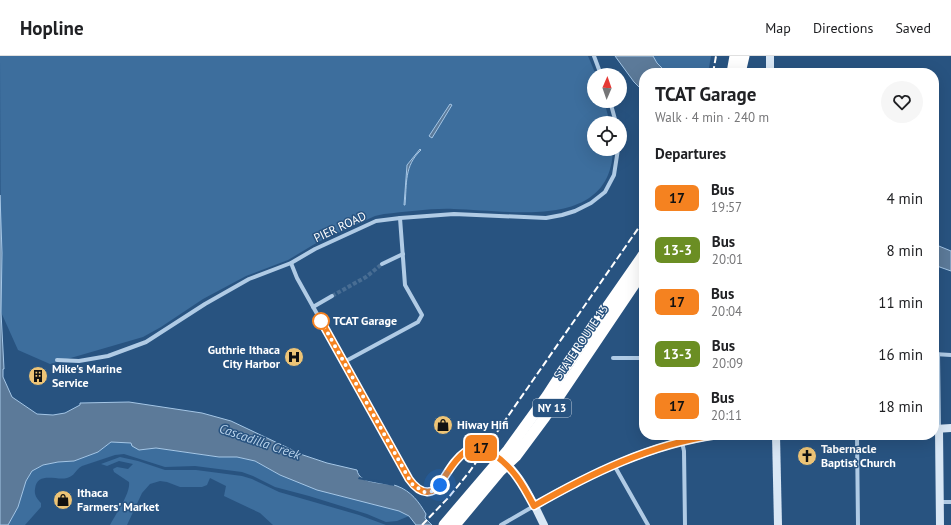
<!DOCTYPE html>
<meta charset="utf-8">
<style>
:root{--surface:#fff;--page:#f6f6f6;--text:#202124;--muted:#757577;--line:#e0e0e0}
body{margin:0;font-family:"PT Sans",sans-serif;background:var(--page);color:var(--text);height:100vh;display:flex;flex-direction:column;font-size:15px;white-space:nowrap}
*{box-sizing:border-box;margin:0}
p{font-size:13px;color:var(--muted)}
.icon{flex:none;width:22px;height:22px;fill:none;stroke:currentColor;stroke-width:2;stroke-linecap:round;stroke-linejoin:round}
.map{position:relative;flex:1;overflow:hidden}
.panel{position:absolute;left:639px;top:12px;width:300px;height:372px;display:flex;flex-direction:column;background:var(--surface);border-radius:16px;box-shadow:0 4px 16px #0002}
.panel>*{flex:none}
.badge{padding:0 8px;border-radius:6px;font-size:14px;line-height:26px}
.needle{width:26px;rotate:2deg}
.fabs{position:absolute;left:587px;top:12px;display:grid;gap:8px}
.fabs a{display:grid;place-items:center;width:40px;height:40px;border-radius:50%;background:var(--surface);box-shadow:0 4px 16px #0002;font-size:20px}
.you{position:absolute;width:20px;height:20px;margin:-10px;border:3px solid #fff;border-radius:50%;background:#1a73e8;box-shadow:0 0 0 6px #1a73e833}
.map>.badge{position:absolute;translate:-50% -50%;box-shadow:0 0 0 2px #fff}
h2{padding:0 16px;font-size:15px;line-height:36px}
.round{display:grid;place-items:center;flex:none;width:42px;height:42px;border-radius:21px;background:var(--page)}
.head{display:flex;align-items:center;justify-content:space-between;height:68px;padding:0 16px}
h1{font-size:19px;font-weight:700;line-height:30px}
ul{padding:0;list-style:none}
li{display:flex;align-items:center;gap:12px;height:52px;padding:0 16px}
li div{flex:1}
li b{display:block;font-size:15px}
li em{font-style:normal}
li .badge{min-width:44px;font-weight:700;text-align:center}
header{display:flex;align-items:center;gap:24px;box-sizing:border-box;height:56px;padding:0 20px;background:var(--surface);border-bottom:1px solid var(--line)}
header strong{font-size:19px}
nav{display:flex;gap:22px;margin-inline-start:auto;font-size:14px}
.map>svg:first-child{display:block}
</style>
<header>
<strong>Hopline</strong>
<nav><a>Map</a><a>Directions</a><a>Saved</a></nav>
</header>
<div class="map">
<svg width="951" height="469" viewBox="0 0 951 469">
<rect width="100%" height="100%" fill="#285380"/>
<g fill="#3d6e9d">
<path d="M0,0H588L596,19H594V45H604L610,67H594V93H613C611,176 508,154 454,153C431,152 407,156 384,158L375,160L318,186L288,204L246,220L203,243L161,271L143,281L50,308L18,294L1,256Z"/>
<path d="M636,0H711L708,17H648Z"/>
<path d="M119,385L131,387L139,394L156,392L219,401H237L255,405L280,419L399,455L409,460L397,465L386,466L367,458L309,440L275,431L253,420L242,416L195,410L165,411L124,398L115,399L82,410C75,414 75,420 67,422C57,425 37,415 35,433C34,439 37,443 41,447V451L25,469H8L18,451L26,425L32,415L43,409L58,406L74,405L98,396L111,386Z"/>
<path d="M120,401L138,405L165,414H196L242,420L252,423L279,436L359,459L386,469H273L260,457L224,440L226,430L210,422L207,429L202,431H180L167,426L160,425L150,428L142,437L127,469H110C115,459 131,437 129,426L114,416L113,413L117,411L128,413L133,408L119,405L107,410L101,408Z"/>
</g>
<g fill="#5c7a99" stroke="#a4c6e6">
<path d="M615,0H653L657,7L667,17H644V36L634,26Z"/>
<path d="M450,48L452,49L432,82L429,80Z"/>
<path d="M420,93L421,94C404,110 407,127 405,149H404L407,109Z"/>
<path d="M0,139L2,197L1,256L4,313H3V321L12,341L37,358L53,359L65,357L80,349V347L129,346L202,357L231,365L303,399L327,407L357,414C359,429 386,426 397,430C411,435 419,446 426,458L425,462L432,469H416L409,460L399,455L317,434L280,419L255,405L237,401H219L156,392L139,394L132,390L131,387L111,386L98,396L74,405L58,406L43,409L32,415L26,425L18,451L8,469H0Z"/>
<path d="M934,188L951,195V215L934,209Z"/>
</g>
<path fill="#285380" d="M359,421L394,427V430L358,423Z"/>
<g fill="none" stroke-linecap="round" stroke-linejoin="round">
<path stroke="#486d93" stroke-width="4" stroke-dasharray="4 2" stroke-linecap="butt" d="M332,240L366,221L382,208"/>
<g stroke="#b0cbe5" stroke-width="4">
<path d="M594,0L601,19"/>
<path d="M610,45L616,67"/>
<path d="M291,207L297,222L412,428L423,436C426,436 430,436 433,435C449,429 458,383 484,392C489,394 495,399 500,402"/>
<path d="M382,208L403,198"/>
<path d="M313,251L332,240"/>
<path d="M934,298L951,299"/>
<path d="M938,298L939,372"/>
<path d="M613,302H644"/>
<path d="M57,304L79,305L108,300L146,286L205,248L249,223L291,207L315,193L376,165L400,162L454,158L546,162L562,159L575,155L591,147L605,136L614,119L618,93"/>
<path d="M344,306L418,266L422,259L405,229L400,162"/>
<path d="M857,379L858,469"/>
<path d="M682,386L684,395L685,469"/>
<path d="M614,409L648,469"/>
<path d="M940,446H951"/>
<path d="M501,469L534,450"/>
</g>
<g stroke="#d9e7f5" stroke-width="8">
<path d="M770,0V17"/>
<path d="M935,373L951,372"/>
<path d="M939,373L940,469"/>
<path d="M776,379L778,469"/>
<path d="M504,406C522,420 534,449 544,469"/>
<path d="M534,450C590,418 651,388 716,379"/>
</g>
<g stroke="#fff" stroke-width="11">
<path d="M732,17L735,0"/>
<path d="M740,17L744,0"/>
<path d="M444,469L508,394L547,340L569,306L644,198"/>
<path d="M455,469L500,415L516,400L545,361L644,214"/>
</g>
<g stroke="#fff" stroke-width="2" stroke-dasharray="7 3" stroke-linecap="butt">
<path d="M713,17L716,0"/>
<path d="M422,469L449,441L470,415L644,164"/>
</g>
</g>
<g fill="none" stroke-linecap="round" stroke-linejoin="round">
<defs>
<path id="line" d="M321,265L409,423C416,433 425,440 436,433C446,421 452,405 465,396C476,388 482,391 493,398C513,411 523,429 534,450C590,418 651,388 716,379"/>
</defs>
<use href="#line" stroke="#fff" stroke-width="9"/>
<use href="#line" stroke="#f58220" stroke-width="6"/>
<path stroke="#fff" stroke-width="4" stroke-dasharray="0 7.2" d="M321,265L412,428L424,436L433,435L440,429"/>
</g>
<defs>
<symbol id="hospital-disc" viewBox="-11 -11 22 22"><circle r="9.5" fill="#edc476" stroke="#285380"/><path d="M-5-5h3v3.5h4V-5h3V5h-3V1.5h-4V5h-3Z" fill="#111"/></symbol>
<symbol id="building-disc" viewBox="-11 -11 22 22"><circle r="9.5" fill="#edc476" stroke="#285380"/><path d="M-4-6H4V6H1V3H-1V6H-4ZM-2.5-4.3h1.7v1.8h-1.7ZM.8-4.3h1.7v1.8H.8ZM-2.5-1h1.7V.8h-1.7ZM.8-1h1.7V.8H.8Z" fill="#111"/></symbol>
<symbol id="shop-disc" viewBox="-11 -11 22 22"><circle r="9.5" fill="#edc476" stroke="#285380"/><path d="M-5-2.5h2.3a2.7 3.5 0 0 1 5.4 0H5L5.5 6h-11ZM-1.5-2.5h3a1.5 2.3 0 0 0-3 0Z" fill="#111"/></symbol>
<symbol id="church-disc" viewBox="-11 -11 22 22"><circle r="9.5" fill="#edc476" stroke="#285380"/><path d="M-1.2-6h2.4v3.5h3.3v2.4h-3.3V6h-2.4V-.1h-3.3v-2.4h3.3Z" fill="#111"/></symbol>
</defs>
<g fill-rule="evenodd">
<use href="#hospital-disc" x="283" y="290" width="22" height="22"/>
<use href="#building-disc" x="27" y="309" width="22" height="22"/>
<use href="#shop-disc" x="432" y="358" width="22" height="22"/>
<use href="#church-disc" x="796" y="389" width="22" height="22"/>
<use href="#shop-disc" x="52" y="433" width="22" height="22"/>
</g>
<circle fill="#fff" stroke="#f58220" stroke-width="2" cx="321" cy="265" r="8"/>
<g text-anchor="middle" stroke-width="3" stroke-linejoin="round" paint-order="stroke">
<rect fill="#285380" stroke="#becbd9" stroke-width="1" x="533" y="343" width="38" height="18" rx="3"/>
<g font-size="11" font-weight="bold" fill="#fff">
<text x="552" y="356">NY 13</text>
</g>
<g font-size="12" fill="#fff" stroke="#285380">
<text transform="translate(340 171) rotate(-25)" y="4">PIER ROAD</text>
<text transform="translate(581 286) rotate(-56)" y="4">STATE ROUTE 13</text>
</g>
<g font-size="12" font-weight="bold" fill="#fff" stroke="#285380" text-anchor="start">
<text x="333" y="269">TCAT Garage</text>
</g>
<g font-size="12" font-weight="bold" fill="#fff" stroke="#285380" text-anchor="start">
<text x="280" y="298" text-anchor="end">Guthrie Ithaca<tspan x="280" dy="14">City Harbor</tspan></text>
<text x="52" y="317">Mike's Marine<tspan x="52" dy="14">Service</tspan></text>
<text x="457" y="373">Hiway Hifi</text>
<text x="821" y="397">Tabernacle<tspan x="821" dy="14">Baptist Church</tspan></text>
<text x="77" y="441">Ithaca<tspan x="77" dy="14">Farmers' Market</tspan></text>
</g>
<g font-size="13" font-style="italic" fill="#bbd5ed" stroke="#285380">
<text transform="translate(260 385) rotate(19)" y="5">Cascadilla Creek</text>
</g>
</g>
</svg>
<div class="fabs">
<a><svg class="needle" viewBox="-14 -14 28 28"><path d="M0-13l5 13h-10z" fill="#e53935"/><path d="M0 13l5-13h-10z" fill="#757577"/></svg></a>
<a><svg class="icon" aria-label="locate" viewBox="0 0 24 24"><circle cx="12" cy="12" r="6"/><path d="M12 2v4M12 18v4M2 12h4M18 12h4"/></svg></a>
</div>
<div class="you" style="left:440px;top:429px"></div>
<b class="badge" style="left:481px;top:392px;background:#f58220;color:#111">17</b>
<section class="panel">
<div class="head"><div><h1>TCAT Garage</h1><p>Walk · 4 min · 240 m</p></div><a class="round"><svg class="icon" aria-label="heart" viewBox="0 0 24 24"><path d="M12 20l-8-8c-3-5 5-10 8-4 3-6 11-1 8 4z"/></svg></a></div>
<h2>Departures</h2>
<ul>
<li><span class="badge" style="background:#f58220;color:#111">17</span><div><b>Bus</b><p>19:57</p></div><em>4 min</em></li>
<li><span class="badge" style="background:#6b8e23;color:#fff">13-3</span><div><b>Bus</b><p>20:01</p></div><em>8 min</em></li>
<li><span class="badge" style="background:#f58220;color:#111">17</span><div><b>Bus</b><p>20:04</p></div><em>11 min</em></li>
<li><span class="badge" style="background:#6b8e23;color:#fff">13-3</span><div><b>Bus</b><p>20:09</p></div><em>16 min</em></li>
<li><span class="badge" style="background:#f58220;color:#111">17</span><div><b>Bus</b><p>20:11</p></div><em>18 min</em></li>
</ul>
</section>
</div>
